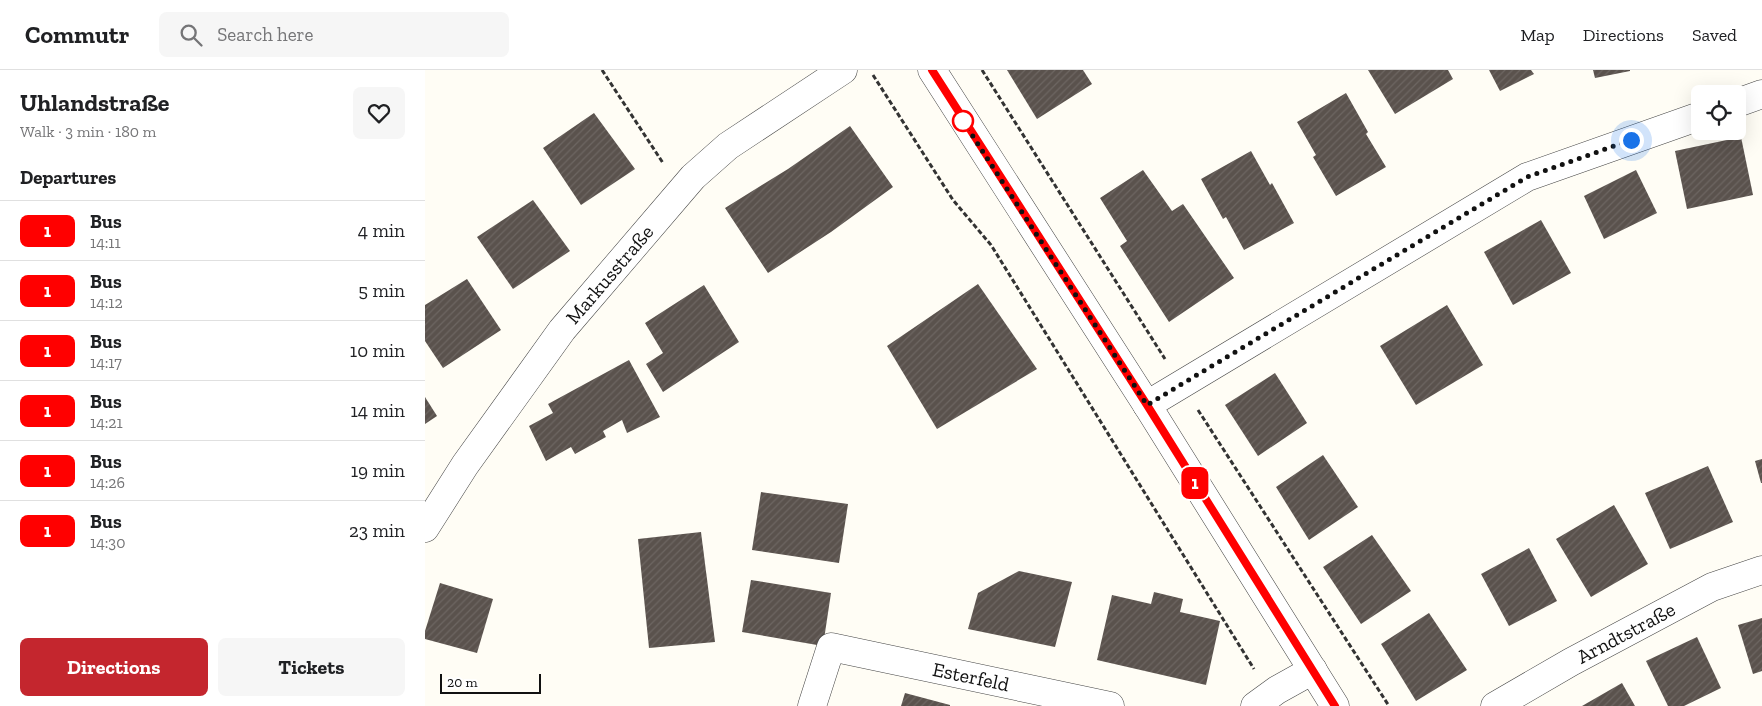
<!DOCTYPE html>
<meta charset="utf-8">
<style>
:root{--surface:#fff;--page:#f6f6f6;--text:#202124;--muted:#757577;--line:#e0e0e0;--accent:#c4262e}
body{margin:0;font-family:"Zilla Slab",serif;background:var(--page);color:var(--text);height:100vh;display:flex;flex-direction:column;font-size:19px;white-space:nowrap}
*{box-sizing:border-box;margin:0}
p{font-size:16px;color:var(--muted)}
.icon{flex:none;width:28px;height:28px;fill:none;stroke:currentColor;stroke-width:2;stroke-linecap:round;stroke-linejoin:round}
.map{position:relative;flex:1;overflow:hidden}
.drawer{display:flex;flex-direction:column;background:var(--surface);width:425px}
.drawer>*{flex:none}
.badge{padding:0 10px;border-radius:8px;font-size:18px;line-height:32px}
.fabs{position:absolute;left:1266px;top:15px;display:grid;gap:10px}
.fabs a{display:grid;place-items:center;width:55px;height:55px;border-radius:8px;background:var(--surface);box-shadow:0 5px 20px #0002;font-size:25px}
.scale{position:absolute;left:15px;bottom:12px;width:101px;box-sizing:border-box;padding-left:5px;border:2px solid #111;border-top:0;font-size:14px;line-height:18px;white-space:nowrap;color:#111;-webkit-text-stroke:4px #fff;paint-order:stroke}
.you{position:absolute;width:25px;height:25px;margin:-12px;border:4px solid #fff;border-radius:50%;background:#1a73e8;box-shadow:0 0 0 8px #1a73e833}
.map>.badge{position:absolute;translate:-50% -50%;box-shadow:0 0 0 2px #fff}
h2{padding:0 20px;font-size:19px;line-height:45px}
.round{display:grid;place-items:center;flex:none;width:52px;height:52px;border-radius:8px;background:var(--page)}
.summary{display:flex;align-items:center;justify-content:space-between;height:85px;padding:0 20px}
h1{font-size:24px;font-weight:800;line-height:38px}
.button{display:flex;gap:10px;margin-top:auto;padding:10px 20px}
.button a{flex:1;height:58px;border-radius:8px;background:var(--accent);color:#fff;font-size:20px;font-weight:800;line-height:58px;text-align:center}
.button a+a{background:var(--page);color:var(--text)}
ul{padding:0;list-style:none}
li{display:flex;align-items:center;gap:15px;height:60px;padding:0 20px;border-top:1px solid var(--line)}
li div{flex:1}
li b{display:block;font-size:19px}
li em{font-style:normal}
li .badge{min-width:55px;font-weight:700;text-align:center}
header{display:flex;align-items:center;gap:30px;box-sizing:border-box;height:70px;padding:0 25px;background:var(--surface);border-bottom:1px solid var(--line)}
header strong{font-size:24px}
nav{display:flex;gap:28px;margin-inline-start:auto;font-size:18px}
.search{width:350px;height:45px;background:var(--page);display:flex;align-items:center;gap:12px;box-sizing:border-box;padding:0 18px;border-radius:8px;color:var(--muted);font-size:19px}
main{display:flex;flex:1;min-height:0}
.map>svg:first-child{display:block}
</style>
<header>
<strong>Commutr</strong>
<div class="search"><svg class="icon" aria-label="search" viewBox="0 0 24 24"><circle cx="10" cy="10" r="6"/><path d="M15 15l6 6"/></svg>Search here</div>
<nav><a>Map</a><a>Directions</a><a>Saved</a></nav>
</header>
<main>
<section class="drawer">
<div class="summary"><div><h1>Uhlandstraße</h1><p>Walk · 3 min · 180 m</p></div><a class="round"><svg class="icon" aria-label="heart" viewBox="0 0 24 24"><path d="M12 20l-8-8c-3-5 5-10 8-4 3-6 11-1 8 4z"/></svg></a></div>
<h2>Departures</h2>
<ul>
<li><span class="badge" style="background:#f00;color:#fff">1</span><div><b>Bus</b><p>14:11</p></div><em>4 min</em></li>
<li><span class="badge" style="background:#f00;color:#fff">1</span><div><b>Bus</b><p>14:12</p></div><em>5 min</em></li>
<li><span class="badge" style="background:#f00;color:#fff">1</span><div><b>Bus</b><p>14:17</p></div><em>10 min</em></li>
<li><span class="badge" style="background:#f00;color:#fff">1</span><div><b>Bus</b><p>14:21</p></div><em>14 min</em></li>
<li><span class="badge" style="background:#f00;color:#fff">1</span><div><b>Bus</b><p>14:26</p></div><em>19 min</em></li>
<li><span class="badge" style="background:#f00;color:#fff">1</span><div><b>Bus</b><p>14:30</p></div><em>23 min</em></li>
</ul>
<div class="button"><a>Directions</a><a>Tickets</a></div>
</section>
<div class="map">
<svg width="1337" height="636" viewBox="0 0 1337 636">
<defs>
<pattern id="building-hatch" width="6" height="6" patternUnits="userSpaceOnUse" patternTransform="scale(1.25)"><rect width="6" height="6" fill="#5a524d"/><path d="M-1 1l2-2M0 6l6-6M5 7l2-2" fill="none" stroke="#6d6662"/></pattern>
</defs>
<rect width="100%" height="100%" fill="#fffdf5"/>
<g fill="url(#building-hatch)">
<path d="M582,0H658L667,14L612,49Z"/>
<path d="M943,0H1023L1028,9L970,44Z"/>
<path d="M1064,0H1106L1109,4L1075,21Z"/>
<path d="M1168,0H1205V1L1170,8Z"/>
<path d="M921,23L943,62L941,64L961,97L911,126L888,87L891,85L872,52Z"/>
<path d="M169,43L210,99L156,135L118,78Z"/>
<path d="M425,56L468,117L406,162L343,203L300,138L363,99Z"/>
<path d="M1316,67L1328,125L1262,139L1250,81Z"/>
<path d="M826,81L845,115L847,113L869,153L819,180L801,147L798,149L776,109Z"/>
<path d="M718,100L747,141L758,134L809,208L744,252L695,176L702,171L675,128Z"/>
<path d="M1211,100L1232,143L1179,169L1159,126Z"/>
<path d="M108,130L145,181L88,219L52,167Z"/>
<path d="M1116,150L1146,203L1088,235L1059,182Z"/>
<path d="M42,209L76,260L18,298L0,271V235Z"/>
<path d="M553,214L612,299L512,359L462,276Z"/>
<path d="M279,215L314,272L238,322L221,294L238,283L220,253Z"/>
<path d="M1022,235L1058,295L991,335L955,276Z"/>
<path d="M204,290L235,347L202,363L197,350L178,361L181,367L150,384L146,377L121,391L104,356L128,343L123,334Z"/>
<path d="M850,303L882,353L833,386L800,335Z"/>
<path d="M0,327L12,346L0,354Z"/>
<path d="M898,385L933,437L884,470L851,417Z"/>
<path d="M1337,389V413H1336L1330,391Z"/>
<path d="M1283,396L1308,452L1245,479L1220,423Z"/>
<path d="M336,422L423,434L414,493L327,480Z"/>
<path d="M1189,435L1223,494L1166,527L1131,469Z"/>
<path d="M276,462L290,572L224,578L213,469Z"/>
<path d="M947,465L986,521L936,554L898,497Z"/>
<path d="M1104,478L1132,531L1084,556L1056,504Z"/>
<path d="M594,501L647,512L630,577L543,559L553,523Z"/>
<path d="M326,510L406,523L398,576L317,562Z"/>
<path d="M15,513L68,529L52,583L0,569V561Z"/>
<path d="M729,522L758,529L755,542L795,551L781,615L672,590L687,525L726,534Z"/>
<path d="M1004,543L1042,600L991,631L956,574Z"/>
<path d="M1337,548V601L1328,604L1313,555Z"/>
<path d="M1272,567L1296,618L1259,636H1243L1221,591Z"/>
<path d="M1197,613L1210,636H1157Z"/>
<path d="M480,623L525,635V636H476Z"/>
</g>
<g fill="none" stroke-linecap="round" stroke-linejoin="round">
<defs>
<g id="minor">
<path d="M507,0L722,335L910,636"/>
<path d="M1312,33L1337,24"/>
<path d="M722,335L1102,107L1275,46"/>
<path id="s1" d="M0,458L40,395L137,260L268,107L303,76L418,0"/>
<path id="s2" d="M387,636L406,577L685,636"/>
<path d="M830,636L852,620L888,600"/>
<path id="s3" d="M1070,636L1146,592L1287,517L1337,500"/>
</g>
</defs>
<use href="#minor" stroke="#444" stroke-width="29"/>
<g stroke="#333" stroke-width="3" stroke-dasharray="5 2.5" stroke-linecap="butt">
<path d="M177,0L238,93"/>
<path d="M557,0L740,289"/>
<path d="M448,5L528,130L566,175L829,599"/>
<path d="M773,340L964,636"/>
</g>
<use href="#minor" stroke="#fff" stroke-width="28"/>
</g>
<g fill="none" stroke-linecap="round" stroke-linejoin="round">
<defs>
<path id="line" d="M507,0L722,335L910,636"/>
</defs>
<use href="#line" stroke="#fff" stroke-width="11"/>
<use href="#line" stroke="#f00" stroke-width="8"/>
<path stroke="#111" stroke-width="5" stroke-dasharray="0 9" d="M538,51L722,335L1102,107L1206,70"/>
</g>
<circle fill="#fff" stroke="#f00" stroke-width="2.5" cx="538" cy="51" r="10"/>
<g text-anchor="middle" stroke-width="5" stroke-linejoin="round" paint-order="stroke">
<g font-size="20" fill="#111" stroke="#fff">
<text dy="7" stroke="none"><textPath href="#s1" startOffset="314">Markusstraße</textPath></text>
<text dy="7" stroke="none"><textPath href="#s3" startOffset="150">Arndtstraße</textPath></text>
<text dy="7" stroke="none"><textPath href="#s2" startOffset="205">Esterfeld</textPath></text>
</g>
</g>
</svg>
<div class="fabs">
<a><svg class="icon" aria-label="locate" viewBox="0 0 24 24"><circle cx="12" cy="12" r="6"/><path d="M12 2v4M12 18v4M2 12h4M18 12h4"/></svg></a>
</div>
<div class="scale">20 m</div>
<div class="you" style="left:1206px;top:70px"></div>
<b class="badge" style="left:770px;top:413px;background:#f00;color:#fff">1</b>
</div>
</main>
